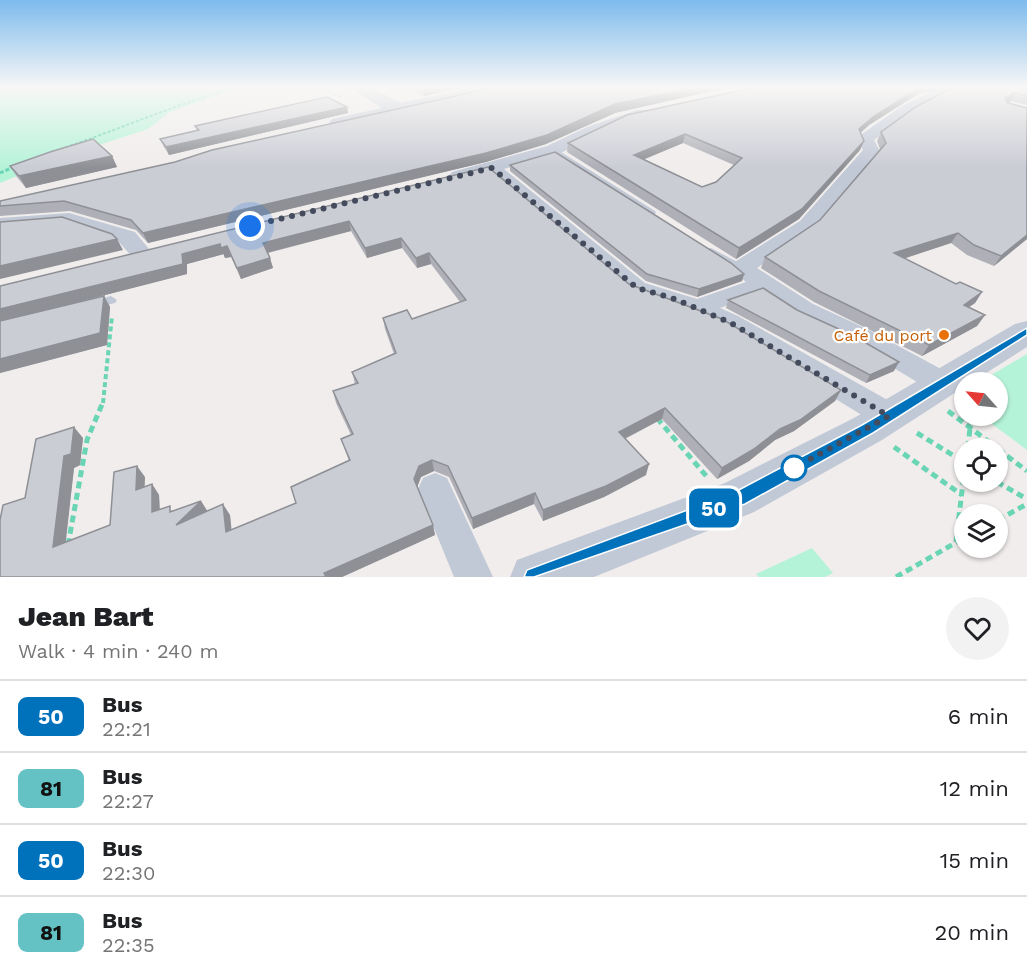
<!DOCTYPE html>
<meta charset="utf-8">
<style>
:root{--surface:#fff;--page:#f2f2f2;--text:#202124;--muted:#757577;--line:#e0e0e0}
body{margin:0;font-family:"Work Sans",sans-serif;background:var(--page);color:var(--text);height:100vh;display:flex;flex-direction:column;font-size:22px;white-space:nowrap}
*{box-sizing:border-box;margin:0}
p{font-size:20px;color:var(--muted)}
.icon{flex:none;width:33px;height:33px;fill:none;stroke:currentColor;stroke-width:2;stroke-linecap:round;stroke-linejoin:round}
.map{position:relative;height:577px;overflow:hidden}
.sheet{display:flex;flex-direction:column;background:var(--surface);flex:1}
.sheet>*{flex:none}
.badge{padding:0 12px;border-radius:9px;font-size:21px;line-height:39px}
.needle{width:39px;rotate:297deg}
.tools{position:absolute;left:954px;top:372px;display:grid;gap:12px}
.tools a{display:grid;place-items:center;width:54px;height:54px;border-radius:50%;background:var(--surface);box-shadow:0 2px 4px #0004;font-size:30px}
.you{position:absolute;width:30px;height:30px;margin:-15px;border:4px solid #fff;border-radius:50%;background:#1a73e8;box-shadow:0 0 0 9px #1a73e833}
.map>.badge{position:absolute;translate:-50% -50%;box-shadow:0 0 0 3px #fff}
.round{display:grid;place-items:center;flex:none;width:63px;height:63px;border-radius:32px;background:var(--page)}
.headline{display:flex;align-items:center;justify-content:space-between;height:102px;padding:0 18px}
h1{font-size:28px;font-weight:800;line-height:45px}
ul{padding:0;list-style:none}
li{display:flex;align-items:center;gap:18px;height:72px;padding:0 18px;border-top:2px solid var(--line)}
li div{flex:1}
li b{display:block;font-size:22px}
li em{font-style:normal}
li .badge{min-width:66px;font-weight:700;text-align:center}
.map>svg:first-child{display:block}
</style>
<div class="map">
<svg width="1027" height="577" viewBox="0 0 1027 577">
<rect width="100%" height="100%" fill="#f0edec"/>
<g fill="#b5f3d9">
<path d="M0,87H243L170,112L148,129L71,154L0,183Z"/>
<path d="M1027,354V450L981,416H998V382H979Z"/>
<path d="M812,548L833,573L825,577H759L756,574Z"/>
</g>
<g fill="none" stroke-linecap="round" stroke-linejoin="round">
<g stroke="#6ad5b4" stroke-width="2" stroke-dasharray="3 2" stroke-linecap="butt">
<path d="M320,87L341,97"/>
<path d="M51,152C114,132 173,105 236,87"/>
</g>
<path stroke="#6ad5b4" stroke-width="3" stroke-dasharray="4 2" stroke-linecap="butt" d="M0,173L16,166"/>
<path stroke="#6ad5b4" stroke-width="4" stroke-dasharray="5 3" stroke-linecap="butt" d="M103,403L112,316"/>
<g stroke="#6ad5b4" stroke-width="5" stroke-dasharray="7 4.5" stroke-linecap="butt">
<path d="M948,411L997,448"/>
<path d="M657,418L707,477"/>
<path d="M917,433L964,462"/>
<path d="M894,447L962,495"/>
<path d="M968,448L970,428"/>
<path d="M998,449L1027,471"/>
<path d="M997,482L1027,499"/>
<path d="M998,520L1027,504"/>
<path d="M956,542L964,474"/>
<path d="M68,545L87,440L103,402"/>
<path d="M896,577L964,538"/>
</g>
<g fill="#c1c8d6" fill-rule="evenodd">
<path d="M553,147L655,211L656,213L651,216L647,215L550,152L549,150Z"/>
<path d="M711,248L745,266L747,268L741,271L737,270L707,253L705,251L707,249Z"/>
<path d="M111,296L117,300L115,303L91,309L85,305L87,302Z"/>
</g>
<g fill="#c1c8d6" fill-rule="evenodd">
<path d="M941,87H961L912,112L874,140L880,151L814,229L757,268L813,304L867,329L952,375L956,383L952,391L942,394L932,391L849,341L795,316L761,293L720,308L738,316L900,407L904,416L900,425L889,428L878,425L720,328L663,304L629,293L488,173L458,181L449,176L452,172L547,146L587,127L637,110H647L649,113L647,116L599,133L559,154L504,169L645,283L697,299L746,282L730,268L733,263L800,221L863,150L857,139L859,136L902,106Z"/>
<path d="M69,213L135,232L153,254L150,259H134L119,242L68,225L0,230V218Z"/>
<path d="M435,473L447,478L493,577H454L418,489L423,478Z"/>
</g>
<g fill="#c1c8d6" fill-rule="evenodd">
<path d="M349,87H370L401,103L475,87H507L499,92L339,129L332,127L329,123L332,119L382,108Z"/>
<path d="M1027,321V347L972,382H964V387L882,440L754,512L594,577H510L517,560L725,483L854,418L1015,324Z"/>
</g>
</g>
<g fill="#afb0b7" fill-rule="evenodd">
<path d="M405,87H464L424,96Z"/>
<path d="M1027,87V105L1011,101L1008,103L1027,108V239L994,266L967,255L951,243L904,258L956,284L982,292L975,303L969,307L985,315L977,326L922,356L814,302L761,268L765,257L820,220L880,149L877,141L881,132Z"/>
<path d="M918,94L869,125L860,133L864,141L860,150L799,219L736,259L567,152L568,143ZM683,143L734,165L716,182L702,187L644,159Z"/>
<path d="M347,107L348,113L169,155L164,147L160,139L197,131L195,126Z"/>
<path d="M615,113L546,144L486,162L148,243L136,230L70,211L0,216V206Z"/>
<path d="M112,156L117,167L26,188L17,177L10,166Z"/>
<path d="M510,165L744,274L742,281L697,297L646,281L510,171Z"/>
<path d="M488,167L629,284L841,390L835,401L794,431L775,440L749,461L717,479L662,419L625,439L646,475L604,497L543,521L534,504L473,529L449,477L434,471L421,477L417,487L433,525L435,535L342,577H0L25,498L83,438L80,465L74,468L65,542L110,525L145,477L144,487L152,484L159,495L160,509L174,511L201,501L207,511L230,515L231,530L296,503L349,461L341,439L351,435L336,403L333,391L355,384L352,372L394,354L385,329L383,318L412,319L460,302L431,264L417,268L402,248L367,258L351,231L268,253L273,268L241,279L231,257L225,258L224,254L187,264V274L78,302L104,296L110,307L107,345L0,373V286Z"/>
<path d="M728,300L797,310L894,371L866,383L726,308Z"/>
</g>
<g fill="#8e9095">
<path d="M426,87H464L424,96L423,88Z"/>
<path d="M697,87H731L615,113L546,144L486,162L148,243L143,233L615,104Z"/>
<path d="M920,87H950L918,94L869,125L855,138L859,129L873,117Z"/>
<path d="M1015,93L1011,101L1001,106L1005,98Z"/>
<path d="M347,107L348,113L169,155L166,147Z"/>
<path d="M685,134L683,143L633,164L634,155Z"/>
<path d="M864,141L860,150L799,219L736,259L739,248Z"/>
<path d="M112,156L117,167L26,188L19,176Z"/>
<path d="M349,221L351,231L266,253L263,243Z"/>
<path d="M958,233L951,243L888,264L894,253Z"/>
<path d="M1027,235V239L994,266L1001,256Z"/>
<path d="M401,238L402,248L367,258L365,248Z"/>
<path d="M117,239L123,250L0,279V266Z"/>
<path d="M220,244L224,254L187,264V274L0,322V309L182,254Z"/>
<path d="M227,246L231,257L225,258L221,248Z"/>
<path d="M429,253L431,264L417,268L416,258Z"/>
<path d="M270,258L273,268L241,279L237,268Z"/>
<path d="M744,274L742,281L697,297L699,289Z"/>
<path d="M982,292L975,303L956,316L964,305Z"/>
<path d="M104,296L110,307L107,345L0,373V359Z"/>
<path d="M985,315L977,326L922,356L929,345Z"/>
<path d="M899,362L894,371L866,383L870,375Z"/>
<path d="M841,390L835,401L794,431L775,440L749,461L717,479L722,468Z"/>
<path d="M665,408L662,419L616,443L619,432Z"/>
<path d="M74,427L83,438L80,465L74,468L64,558L53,547L64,456Z"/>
<path d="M432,460L434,471L421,477L416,490L414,479L419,466Z"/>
<path d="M649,464L646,475L604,497L543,521V510Z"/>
<path d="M137,466L145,477L144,501L136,490Z"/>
<path d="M152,484L159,495L160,523L152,512Z"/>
<path d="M535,493L534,504L473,529L472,518Z"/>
<path d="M201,501L208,512L176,525Z"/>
<path d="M223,504L230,515L233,543L226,532Z"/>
<path d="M433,525L435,535L342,577H326L324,573Z"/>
</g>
<g fill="#cbcdd5" stroke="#8e9095" stroke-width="1.5" fill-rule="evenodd">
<path d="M496,87H697L615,104L547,135L486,153L143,233L131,220L64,201L0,206V201L175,162L212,150Z"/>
<path d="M756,87H920L873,117L859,129L864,141L802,209L739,248L568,143L627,115ZM685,134L742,158L716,182L702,187L634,155Z"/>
<path d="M954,87H1027V96L1015,93L1005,98L1008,103L1027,108V235L1001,256L974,245L958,233L894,253L956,284L960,282L982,292L964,305L985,315L929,345L819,291L765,257L820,220L886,143L881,132L917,106Z"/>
<path d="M327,97L347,107L166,147L160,139L199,130L195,126Z"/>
<path d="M93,139L112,156L19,176L10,166L50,152Z"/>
<path d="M555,152L731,263L744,274L699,289L647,274L510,165Z"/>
<path d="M488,167L629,284L722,319L841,390L800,420L780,429L754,449L722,468L665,408L619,432L649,464L606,486L543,510L535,493L472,518L448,466L432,460L419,466L414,479L433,525L324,573L326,577H0V520L3,505L25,498L36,439L74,427L71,454L64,456L53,547L110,525L114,472L137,466L136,490L152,484V512L170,506V512L201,501L176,525L223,504L226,532L296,503L291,487L350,460L341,439L353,434L333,391L358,383L352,372L396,353L383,318L407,310L412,319L466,300L429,253L416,258L401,238L365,248L349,221L263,243L270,258L237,268L227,246L221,248L220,244L182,254L183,264L0,309V286Z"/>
<path d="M62,217L112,234L117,239L0,266V222Z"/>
<path d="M763,288L797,310L852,335L899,362L870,375L728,300Z"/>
<path d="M104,296L100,333L0,359V321Z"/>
</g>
<linearGradient id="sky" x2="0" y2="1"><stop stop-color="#7dbbed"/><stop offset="0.52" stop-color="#f8f7f6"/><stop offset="1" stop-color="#f8f7f6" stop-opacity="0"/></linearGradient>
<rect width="1027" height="168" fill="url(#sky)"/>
<path fill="#0072bc" stroke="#fff" stroke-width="1.5" d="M1027,328V335L873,433L745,504L534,577H524L527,570L733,493L862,425Z"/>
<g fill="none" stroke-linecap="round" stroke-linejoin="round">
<path stroke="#434b5c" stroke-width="6" stroke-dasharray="0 10.8" d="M250,226L492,168L637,288L672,298L729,322L889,416L794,468"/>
</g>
<circle fill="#e8710a" stroke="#fff" stroke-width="2" cx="944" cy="335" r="6"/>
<circle fill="#fff" stroke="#0072bc" stroke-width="3" cx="794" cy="468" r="12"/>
<g text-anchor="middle" stroke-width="4.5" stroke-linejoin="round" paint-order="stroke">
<g font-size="16" fill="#c56008" stroke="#fff" text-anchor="end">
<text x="932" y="341">Café du port</text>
</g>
</g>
</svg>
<div class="tools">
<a><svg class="needle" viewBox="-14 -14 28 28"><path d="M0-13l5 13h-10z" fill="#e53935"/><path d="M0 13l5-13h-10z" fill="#757577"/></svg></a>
<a><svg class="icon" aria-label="locate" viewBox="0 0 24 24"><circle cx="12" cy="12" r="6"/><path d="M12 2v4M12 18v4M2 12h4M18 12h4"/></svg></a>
<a><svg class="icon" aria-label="layers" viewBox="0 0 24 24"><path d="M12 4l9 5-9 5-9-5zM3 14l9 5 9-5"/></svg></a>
</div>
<div class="you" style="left:250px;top:226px"></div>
<b class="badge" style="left:714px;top:508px;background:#0072bc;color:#fff">50</b>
</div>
<section class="sheet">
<div class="headline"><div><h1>Jean Bart</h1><p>Walk · 4 min · 240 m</p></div><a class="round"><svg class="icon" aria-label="heart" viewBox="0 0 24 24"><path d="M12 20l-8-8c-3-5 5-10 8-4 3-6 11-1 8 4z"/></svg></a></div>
<ul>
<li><span class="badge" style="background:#0072bc;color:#fff">50</span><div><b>Bus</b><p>22:21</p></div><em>6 min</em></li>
<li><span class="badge" style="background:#65c2c4;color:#111">81</span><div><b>Bus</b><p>22:27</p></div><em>12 min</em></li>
<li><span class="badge" style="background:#0072bc;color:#fff">50</span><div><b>Bus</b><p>22:30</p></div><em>15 min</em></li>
<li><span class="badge" style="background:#65c2c4;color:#111">81</span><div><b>Bus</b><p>22:35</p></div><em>20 min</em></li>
</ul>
</section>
